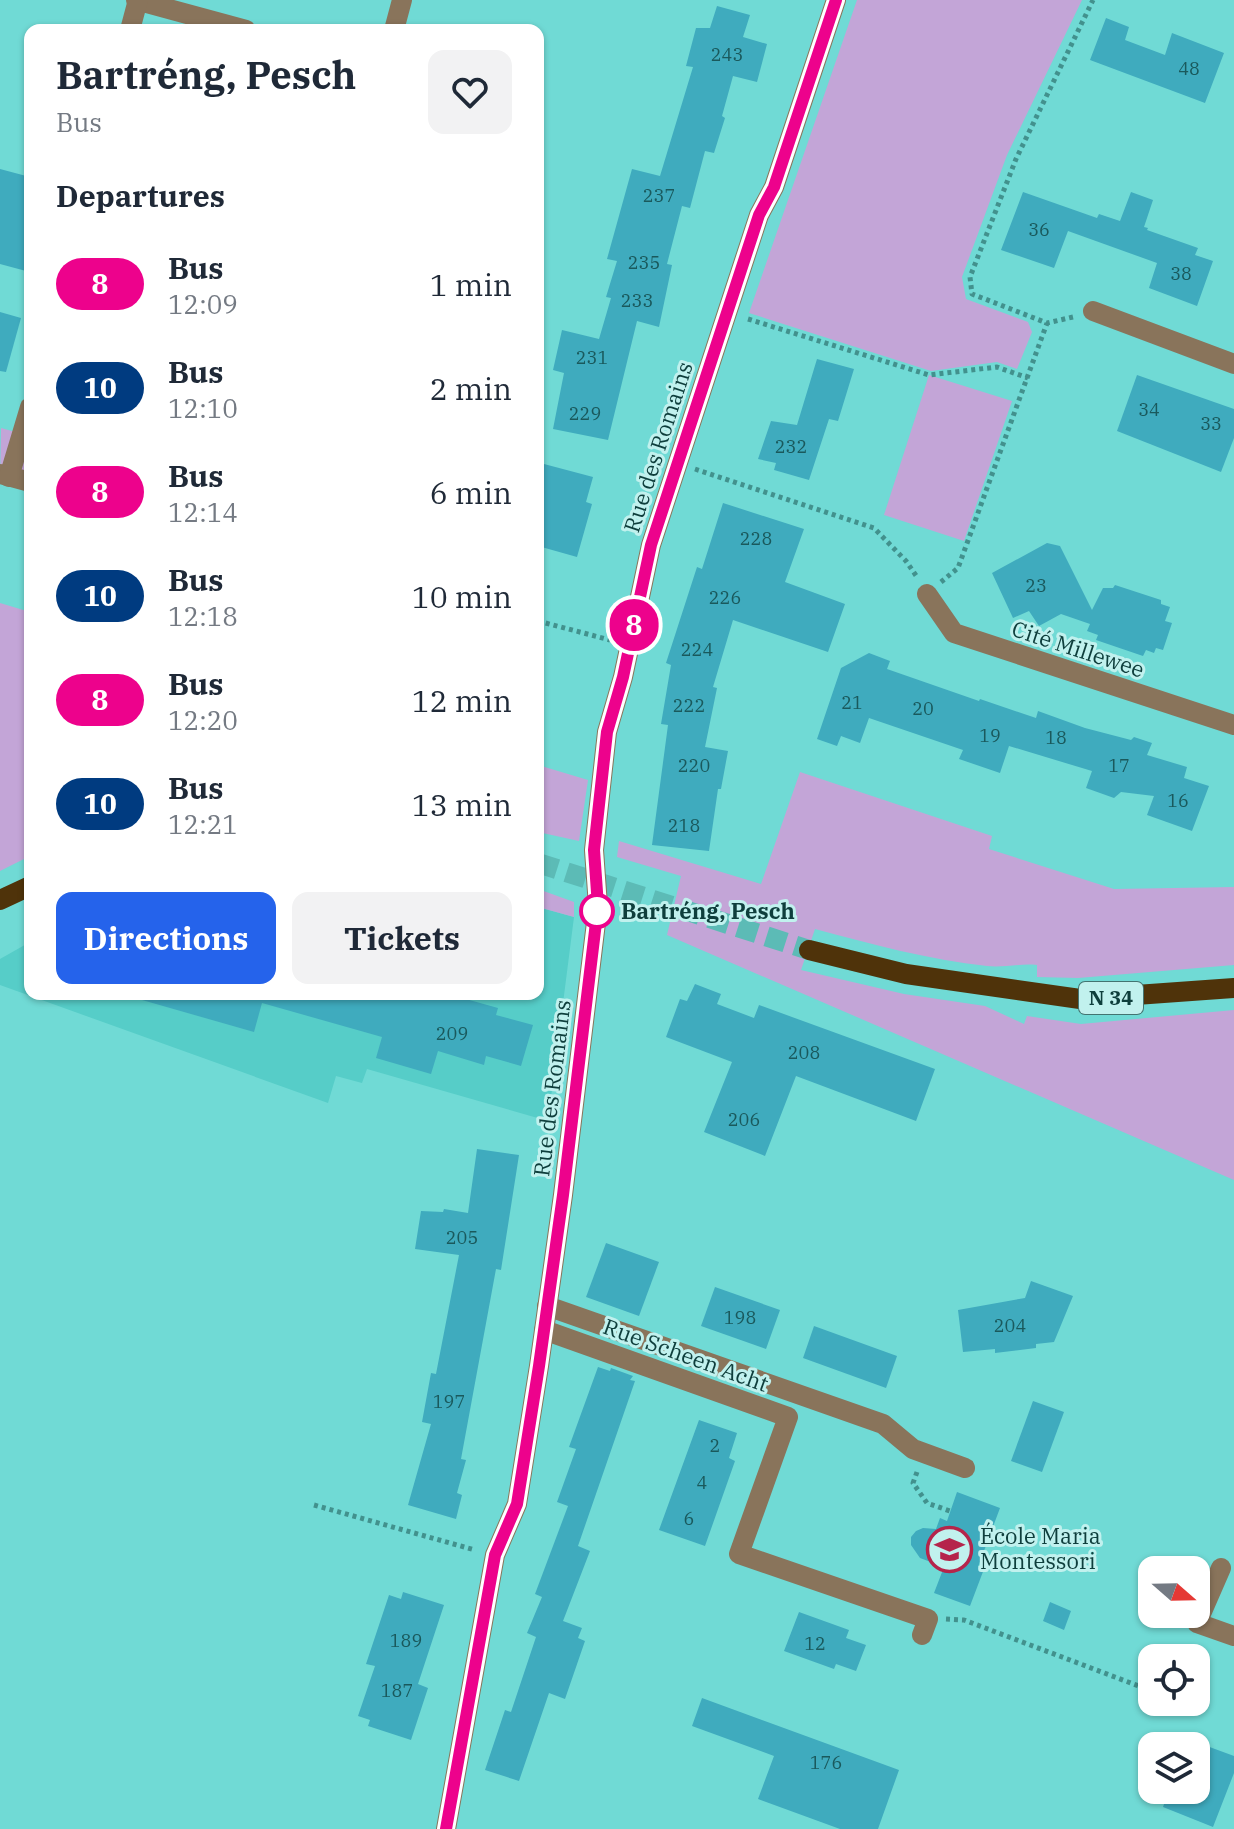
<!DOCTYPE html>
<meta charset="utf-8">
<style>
:root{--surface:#fff;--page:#f2f2f3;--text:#1f2937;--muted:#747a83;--accent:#2563eb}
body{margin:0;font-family:"IBM Plex Serif",serif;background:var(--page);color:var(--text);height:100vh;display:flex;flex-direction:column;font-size:30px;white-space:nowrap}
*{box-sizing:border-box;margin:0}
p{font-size:26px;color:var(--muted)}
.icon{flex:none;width:44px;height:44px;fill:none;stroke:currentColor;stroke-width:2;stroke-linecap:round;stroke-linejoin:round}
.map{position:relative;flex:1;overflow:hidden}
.panel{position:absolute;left:24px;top:24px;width:520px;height:976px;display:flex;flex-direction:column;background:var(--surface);border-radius:16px;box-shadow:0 2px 6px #0004}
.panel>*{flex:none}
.badge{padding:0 16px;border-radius:26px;font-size:28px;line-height:52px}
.needle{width:52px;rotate:110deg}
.buttons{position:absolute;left:1138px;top:1556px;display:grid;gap:16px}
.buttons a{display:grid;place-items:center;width:72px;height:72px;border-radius:16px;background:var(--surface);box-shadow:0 2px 6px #0004;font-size:40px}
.map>.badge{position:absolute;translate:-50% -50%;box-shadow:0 0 0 4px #fff}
h2{padding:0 32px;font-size:30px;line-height:72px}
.round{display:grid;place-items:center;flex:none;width:84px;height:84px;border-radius:16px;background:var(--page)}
.headline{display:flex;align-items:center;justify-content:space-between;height:136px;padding:0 32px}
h1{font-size:38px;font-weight:700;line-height:60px}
.cta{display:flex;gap:16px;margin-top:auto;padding:16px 32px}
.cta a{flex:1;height:92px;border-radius:16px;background:var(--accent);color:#fff;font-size:32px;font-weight:700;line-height:92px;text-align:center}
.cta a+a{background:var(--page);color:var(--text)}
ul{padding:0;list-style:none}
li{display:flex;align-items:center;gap:24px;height:104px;padding:0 32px}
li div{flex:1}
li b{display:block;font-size:30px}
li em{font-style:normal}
li .badge{min-width:88px;font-weight:700;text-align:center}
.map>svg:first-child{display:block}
</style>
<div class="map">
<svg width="1234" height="1829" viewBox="0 0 1234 1829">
<rect width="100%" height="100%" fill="#70dad5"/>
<path fill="#56cdc8" d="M538,907L574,917L548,1121L367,1069L362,1083L336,1076L328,1103L0,985V959L30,942V994H538Z"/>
<g fill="#c3a5d7">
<path d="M857,0H1082L1007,155L962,277L966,299L1028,322L1032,332L1017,369L997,362L931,371L749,313Z"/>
<path d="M929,375L1012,401L964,541L884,515Z"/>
<path d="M1,428L30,436V482H0Z"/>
<path d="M0,603L30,612V856L0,871Z"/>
<path d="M538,765L588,780L579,841L538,832Z"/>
<path d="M800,772L992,836L989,849L1114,889L1234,887V965L1078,978L1037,977V965C1021,963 1003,968 987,966C929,960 872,944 815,929L801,970L904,994L985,1006L1024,1024L1027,1016L1081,1024L1234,1010V1180L667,935L681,876L617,857L619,841L761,884Z"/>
<path d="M538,889L574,902V917L538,907Z"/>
</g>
<g fill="#3fabbe">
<path d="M717,6L750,15L743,37L767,44L757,82L733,76L722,116L725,118L714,153L705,151L690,208L682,206L667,264L672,265L659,327L637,321L608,440L553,429L564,373L553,370L562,330L599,339L611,298L606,297L617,261L607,259L632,169L660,176L693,67L686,66L696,28H710Z"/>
<path d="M1106,18L1129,27L1125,40L1165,55L1172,33L1224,53L1205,103L1090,60Z"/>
<path d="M0,169L30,177V256L26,271L0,264Z"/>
<path d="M1023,192L1097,218L1099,214L1120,221L1131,192L1153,200L1144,227L1148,228L1147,230L1198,248L1195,255L1213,261L1197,306L1149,288L1157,263L1068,231L1054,268L1001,250Z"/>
<path d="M0,312L21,318L6,372L0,371Z"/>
<path d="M817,359L854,369L838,421L829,419L809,480L774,470L776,463L758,459L771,421L797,425Z"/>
<path d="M1137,375L1234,409V438L1221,472L1117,431Z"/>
<path d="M544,464L593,477L586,502L592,504L577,557L538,546V488Z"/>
<path d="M723,503L804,529L785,582L845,604L828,652L733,620L713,687L717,688L705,747L728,751L721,789H718L709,851L652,845L668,725L661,724L671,665L666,663L697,567L702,569Z"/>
<path d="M1047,543L1060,546L1092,610L1103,588H1113L1115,585L1161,600V604L1170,607L1165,621L1172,623L1163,650L1156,648L1154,653L1146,650L1143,656L1096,640L1098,635L1087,631L1090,624L1061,614L1039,626L1029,611L1013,618L992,573Z"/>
<path d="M869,653L890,661L887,669L979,701L980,699L1036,718L1038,711L1085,728L1131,740L1134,737L1152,743L1147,755L1187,767L1184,778L1209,786L1192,831L1147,815L1154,796L1121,792L1114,798L1086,788L1092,771L1009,746L1000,773L959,759L963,750L869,718L860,743L841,736L837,746L817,739L841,668Z"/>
<path d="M695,984L721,994L717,1004L754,1018L759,1005L935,1069L916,1121L796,1076L765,1156L704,1132L732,1062L666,1037L680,999L687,1001Z"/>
<path d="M143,994H448L498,1008L496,1015L533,1025L521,1066L486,1056L484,1065L438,1051L431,1074L376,1058L382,1037L262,1003L254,1032L142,1000Z"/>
<path d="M477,1149L519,1155L501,1270L496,1269L461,1459L466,1460L457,1493L462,1495L456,1519L408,1505L431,1424L422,1422L431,1373L436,1374L459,1255L415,1249L421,1211L443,1212L444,1209L468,1213Z"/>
<path d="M606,1243L659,1262L639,1316L586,1297Z"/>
<path d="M1031,1281L1073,1296L1054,1342L1036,1344V1348L995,1353V1349L963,1352L958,1310L1025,1298Z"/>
<path d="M715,1287L780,1310L766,1349L701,1326Z"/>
<path d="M814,1326L897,1356L886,1388L803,1358Z"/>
<path d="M598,1367L610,1371L611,1368L633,1376L630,1380L635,1381L578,1546L590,1551L563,1621L582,1628L578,1638L585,1641L565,1699L549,1693L519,1781L485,1770L505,1710L511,1712L536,1637L527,1633L542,1597L535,1594L568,1506L557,1502L576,1449L569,1447Z"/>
<path d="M1033,1401L1064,1412L1042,1472L1011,1461Z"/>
<path d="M699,1420L737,1433L729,1458L735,1461L705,1546L659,1530Z"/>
<path d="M957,1492L1000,1508L978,1567L984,1569L970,1606L934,1593L944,1567L920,1558L911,1545V1537L916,1531L923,1528L936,1529L940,1518L947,1521Z"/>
<path d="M403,1592L444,1605L418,1684L428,1688L411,1740L368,1726L370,1720L358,1716L375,1666L366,1664L389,1595L401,1599Z"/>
<path d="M1050,1602L1071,1611L1064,1630L1043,1621Z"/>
<path d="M799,1612L849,1630L846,1638L866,1645L856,1671L836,1664L834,1669L784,1651Z"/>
<path d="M702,1698L899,1770L878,1829H840L758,1799L774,1756L692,1726Z"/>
<path d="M1196,1742L1234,1756V1773L1213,1827L1163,1807L1169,1790H1196Z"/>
</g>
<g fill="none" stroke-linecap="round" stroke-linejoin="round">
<path stroke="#5cbbb6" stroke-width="20" stroke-dasharray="20 10" stroke-linecap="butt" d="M538,863L809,950"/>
<g stroke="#42918d" stroke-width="5" stroke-dasharray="4 4" stroke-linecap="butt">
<path d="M1073,317L1047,323L972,294L970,277L1016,159L1093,0"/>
<path d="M748,319L929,375L997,367L1028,378"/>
<path d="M695,469L874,528L906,561L917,577"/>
<path d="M941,582L958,568L1047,323"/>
<path d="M538,621L610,640"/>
<path d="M917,1472L913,1483L927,1503L950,1511"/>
<path d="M314,1505L475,1550"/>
<path d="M946,1619L964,1620L1152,1691"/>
<path d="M1184,1658L1189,1643"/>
</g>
<g stroke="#89745b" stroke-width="20">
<path d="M136,0L246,30"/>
<path d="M130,30L138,0"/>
<path d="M394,30L402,0"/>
<path d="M1093,311L1234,364"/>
<path d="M0,474L30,482"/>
<path d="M9,477L30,407"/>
<path d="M927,594L954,633L1234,725"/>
<path d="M547,1306L883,1424L913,1449L965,1468"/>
<path d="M544,1330L788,1417L739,1554L928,1619L922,1635"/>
<path d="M1221,1568L1197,1623L1234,1636"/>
<path d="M446,1829L495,1555L517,1504L539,1366L563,1195L598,906L594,850L607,732L623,677L651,545L759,215L774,187L836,0"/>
</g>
<g stroke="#4f330a" stroke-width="20">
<path d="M0,900L30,886"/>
<path d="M809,950L906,974L1080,999L1234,988"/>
</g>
</g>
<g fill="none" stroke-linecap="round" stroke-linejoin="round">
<defs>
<path id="line" d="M446,1829L495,1555L517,1504L539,1366L563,1195L598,906L594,850L607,732L623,677L651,545L759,215L774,187L836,0"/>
</defs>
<use href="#line" stroke="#fff" stroke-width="18"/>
<use href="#line" stroke="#ed028c" stroke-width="12"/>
</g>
<defs>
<symbol id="school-ring" viewBox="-11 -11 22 22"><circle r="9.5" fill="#c1f1ee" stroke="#b5244b" stroke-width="1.5"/><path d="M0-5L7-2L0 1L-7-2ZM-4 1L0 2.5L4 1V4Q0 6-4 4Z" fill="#b5244b"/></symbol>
</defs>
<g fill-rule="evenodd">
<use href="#school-ring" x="924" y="1524" width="51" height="51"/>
</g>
<circle fill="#fff" stroke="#ed028c" stroke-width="4" cx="597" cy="911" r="16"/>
<g text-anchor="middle" stroke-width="6" stroke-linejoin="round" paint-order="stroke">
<g font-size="18" fill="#1a595c">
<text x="727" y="61">243</text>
<text x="1189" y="75">48</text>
<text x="659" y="202">237</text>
<text x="1039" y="236">36</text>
<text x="644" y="269">235</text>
<text x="1181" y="280">38</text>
<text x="637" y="307">233</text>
<text x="592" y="364">231</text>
<text x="1149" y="416">34</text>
<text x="585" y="420">229</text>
<text x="1211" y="430">33</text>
<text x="791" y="453">232</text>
<text x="756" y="545">228</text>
<text x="1036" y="592">23</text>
<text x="725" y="604">226</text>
<text x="697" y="656">224</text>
<text x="852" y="709">21</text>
<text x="689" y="712">222</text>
<text x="923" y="715">20</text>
<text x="990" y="742">19</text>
<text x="1056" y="744">18</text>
<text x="694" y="772">220</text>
<text x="1119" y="772">17</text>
<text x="1178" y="807">16</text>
<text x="684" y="832">218</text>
<text x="452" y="1040">209</text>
<text x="804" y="1059">208</text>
<text x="744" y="1126">206</text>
<text x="462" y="1244">205</text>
<text x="740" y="1324">198</text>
<text x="1010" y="1332">204</text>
<text x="449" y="1408">197</text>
<text x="715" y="1452">2</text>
<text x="702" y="1489">4</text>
<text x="689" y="1525">6</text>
<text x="406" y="1647">189</text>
<text x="815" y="1650">12</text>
<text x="397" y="1697">187</text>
<text x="826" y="1769">176</text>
</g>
<rect fill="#c1f1ee" stroke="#447471" stroke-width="2" x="1079" y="982" width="64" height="32" rx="6"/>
<g font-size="20" font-weight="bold" fill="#0e3e3c">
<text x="1111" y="1005">N 34</text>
</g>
<g font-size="22" fill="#0e3e3c" stroke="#c1f1ee">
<text transform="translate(658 447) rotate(-72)" y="8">Rue des Romains</text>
<text transform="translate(1078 649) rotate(18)" y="8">Cité Millewee</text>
<text transform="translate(552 1088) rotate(-83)" y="8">Rue des Romains</text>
<text transform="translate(686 1355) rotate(20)" y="8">Rue Scheen Acht</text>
</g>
<g font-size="22" font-weight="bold" fill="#0e3e3c" stroke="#c1f1ee" text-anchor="start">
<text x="621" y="919">Bartréng, Pesch</text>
</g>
<g font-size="22" fill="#0e3e3c" stroke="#c1f1ee" text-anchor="start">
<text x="980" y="1544">École Maria<tspan x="980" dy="25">Montessori</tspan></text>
</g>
</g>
</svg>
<div class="buttons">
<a><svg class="needle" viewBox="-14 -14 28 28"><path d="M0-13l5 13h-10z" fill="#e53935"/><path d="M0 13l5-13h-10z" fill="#747a83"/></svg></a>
<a><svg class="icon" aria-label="locate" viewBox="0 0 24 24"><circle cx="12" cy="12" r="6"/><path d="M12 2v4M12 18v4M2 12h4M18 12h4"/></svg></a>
<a><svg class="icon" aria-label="layers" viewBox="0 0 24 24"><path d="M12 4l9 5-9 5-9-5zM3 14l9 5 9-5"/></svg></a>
</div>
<b class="badge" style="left:634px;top:625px;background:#ed028c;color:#fff">8</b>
<section class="panel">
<div class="headline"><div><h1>Bartréng, Pesch</h1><p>Bus</p></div><a class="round"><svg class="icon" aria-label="heart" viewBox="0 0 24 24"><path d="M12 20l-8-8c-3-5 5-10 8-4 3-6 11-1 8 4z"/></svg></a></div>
<h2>Departures</h2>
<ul>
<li><span class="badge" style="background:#ed028c;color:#fff">8</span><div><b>Bus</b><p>12:09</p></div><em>1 min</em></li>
<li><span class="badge" style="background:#003b80;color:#fff">10</span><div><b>Bus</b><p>12:10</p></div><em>2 min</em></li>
<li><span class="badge" style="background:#ed028c;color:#fff">8</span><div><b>Bus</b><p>12:14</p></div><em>6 min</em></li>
<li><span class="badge" style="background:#003b80;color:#fff">10</span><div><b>Bus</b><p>12:18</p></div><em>10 min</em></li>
<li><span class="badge" style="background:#ed028c;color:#fff">8</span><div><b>Bus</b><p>12:20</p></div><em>12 min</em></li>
<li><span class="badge" style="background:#003b80;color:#fff">10</span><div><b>Bus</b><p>12:21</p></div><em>13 min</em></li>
</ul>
<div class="cta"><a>Directions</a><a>Tickets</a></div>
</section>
</div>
